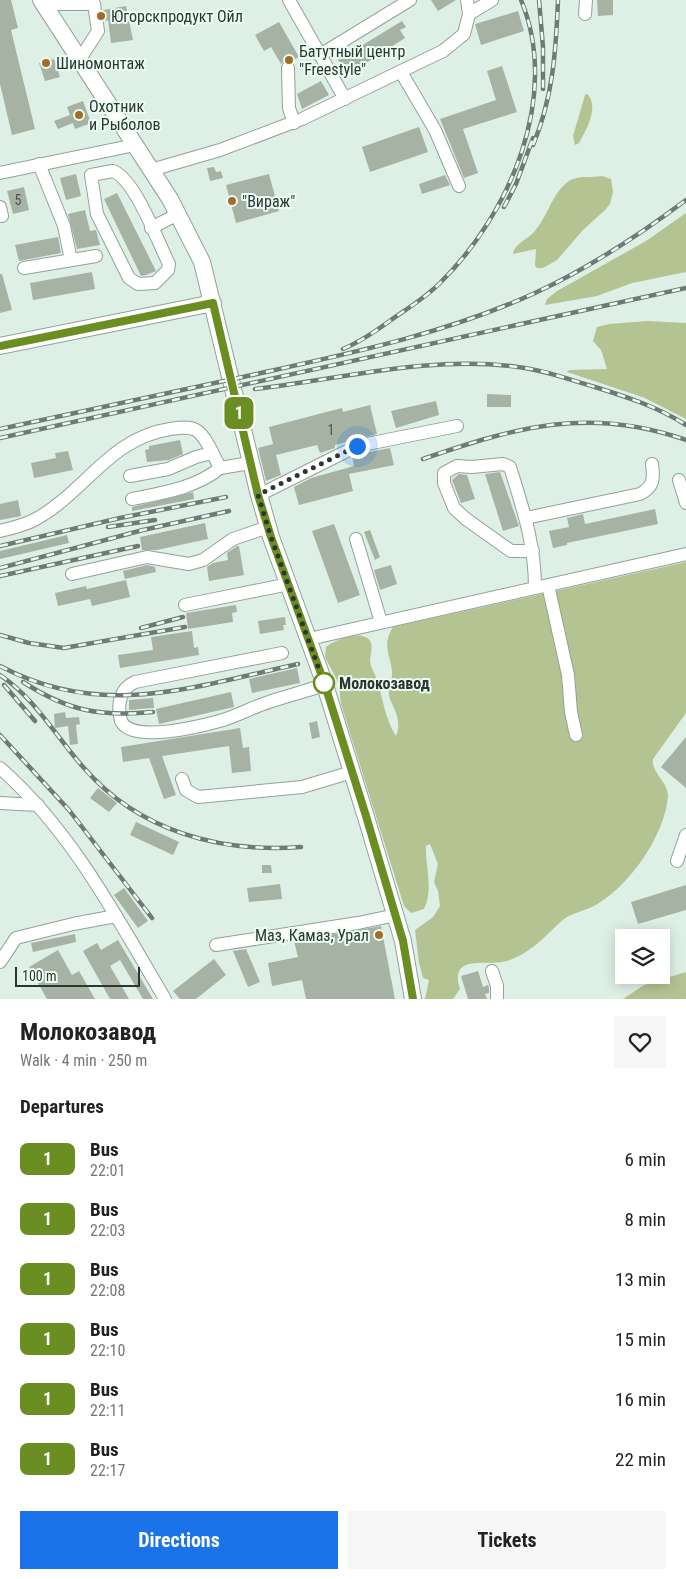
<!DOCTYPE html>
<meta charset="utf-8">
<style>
:root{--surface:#fff;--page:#f6f6f6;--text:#222;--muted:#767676;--accent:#1a73e8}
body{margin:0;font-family:"Roboto Condensed",sans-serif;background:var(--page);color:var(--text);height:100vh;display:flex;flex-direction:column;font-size:19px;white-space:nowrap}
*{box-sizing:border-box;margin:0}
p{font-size:16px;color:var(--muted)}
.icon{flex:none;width:28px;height:28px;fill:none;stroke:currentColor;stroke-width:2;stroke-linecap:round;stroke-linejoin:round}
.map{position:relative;height:999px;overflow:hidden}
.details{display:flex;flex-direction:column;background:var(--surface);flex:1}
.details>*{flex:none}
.badge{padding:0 10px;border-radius:8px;font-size:18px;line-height:32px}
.buttons{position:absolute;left:615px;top:929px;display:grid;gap:10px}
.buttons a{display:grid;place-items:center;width:55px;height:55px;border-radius:0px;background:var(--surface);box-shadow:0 2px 12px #0003;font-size:25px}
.scale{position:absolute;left:15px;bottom:12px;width:125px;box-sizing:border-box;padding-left:5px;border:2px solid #2e3531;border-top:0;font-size:14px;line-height:18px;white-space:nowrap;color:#2e3531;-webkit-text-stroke:4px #ebfdf3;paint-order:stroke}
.you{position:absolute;width:25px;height:25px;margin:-12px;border:4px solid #fff;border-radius:50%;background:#1a73e8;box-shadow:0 0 0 8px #1a73e833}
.map>.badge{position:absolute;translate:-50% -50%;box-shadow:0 0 0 2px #fff}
h2{padding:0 20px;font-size:19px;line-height:45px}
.round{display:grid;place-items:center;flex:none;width:52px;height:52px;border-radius:0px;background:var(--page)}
.head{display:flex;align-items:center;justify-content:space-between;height:85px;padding:0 20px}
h1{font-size:24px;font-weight:700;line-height:38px}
.action{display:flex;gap:10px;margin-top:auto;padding:10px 20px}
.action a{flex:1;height:58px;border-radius:0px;background:var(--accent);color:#fff;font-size:20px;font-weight:700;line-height:58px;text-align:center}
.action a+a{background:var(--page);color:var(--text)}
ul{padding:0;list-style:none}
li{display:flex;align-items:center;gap:15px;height:60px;padding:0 20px}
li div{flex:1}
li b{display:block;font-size:19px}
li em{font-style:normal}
li .badge{min-width:55px;font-weight:700;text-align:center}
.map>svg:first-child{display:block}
</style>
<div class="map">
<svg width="686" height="999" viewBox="0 0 686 999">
<rect width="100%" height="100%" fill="#def0e6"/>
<g fill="#b3c492">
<path d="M587,94C600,107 586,130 579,143L575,145L573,136L585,95Z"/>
<path d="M602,176L611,179L613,192L610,204L605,210L583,230L557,260L543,268H537L535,266L536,249L513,254C514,244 528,239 534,232C548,217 551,194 569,181C578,175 592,178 602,176Z"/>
<path d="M686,213V272L632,283L597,296L545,305L547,299L557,291L646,241Z"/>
<path d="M647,321L686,323V419L645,398L567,372L569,370L607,369L601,350L593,341L597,327L609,324Z"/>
<path d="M686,562V713L653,759C651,773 669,782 668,797C664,836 631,883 599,903C589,910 574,912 564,919C553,928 544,939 533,947C525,953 512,961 502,962C483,965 449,955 460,989L453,999H425L429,980L423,978L419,963L415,930L433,917L440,906L438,891L434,882L438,864L430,844L426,846C425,867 434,888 424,909L411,913L404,906L341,704L339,684L325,657L326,647C333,641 365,627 371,643C373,648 370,656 370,662C371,668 375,674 377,680C383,699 385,719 396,736C402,722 395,711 390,699C387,689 391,684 392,676C393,658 380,648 393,627Z"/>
<path d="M686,972V999H623L644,985Z"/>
</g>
<g fill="#a6b2a4">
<path d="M0,0H11L18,28L11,30L35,129L12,135L0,84Z"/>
<path d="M431,0H456L438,11Z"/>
<path d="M597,0H613V15L598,16Z"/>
<path d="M126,6L133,40L111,43L108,20L105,21L103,10Z"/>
<path d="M518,11L524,31L481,45L475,24Z"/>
<path d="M402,21L406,27L400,30L405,38L347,75L346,73L341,76L336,66L340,63L338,60Z"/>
<path d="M279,22L299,57L292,61H284L281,64L271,47L264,51L255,35Z"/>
<path d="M54,59L60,77L45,81L39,63Z"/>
<path d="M502,66L517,112L463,129L478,173L464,178L440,119L496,100L487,71Z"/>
<path d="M321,81L329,95L302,109L297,94Z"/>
<path d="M83,101L91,123L75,129L73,123L58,129L54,121L70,115L67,107Z"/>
<path d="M419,127L428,152L370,172L362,147Z"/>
<path d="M214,167L216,172L221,171L223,178L210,181L207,168Z"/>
<path d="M76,174L81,196L66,200L60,178Z"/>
<path d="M269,174L279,211L236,223L226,185Z"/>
<path d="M445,175L450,185L422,194L419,184Z"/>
<path d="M24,187L29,210L13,214L7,191Z"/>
<path d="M117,193L156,271L146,275L141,276L104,199Z"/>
<path d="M85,210L90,231L96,230L100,245L77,249L68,214Z"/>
<path d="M58,237L61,253L19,261L15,245Z"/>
<path d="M92,272L95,289L33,300L30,283Z"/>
<path d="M0,274H2L12,310L0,313Z"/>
<path d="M487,394L511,395V407H487Z"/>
<path d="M436,401L439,415L396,428L391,411Z"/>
<path d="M370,405L377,434L335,445V448L320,453L317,445L276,455L281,475L266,481L258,448L273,444L269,427L342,408L343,412Z"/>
<path d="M180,440L183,454L169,460L147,462L145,450L149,449V446Z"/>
<path d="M390,448L394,465L349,474L353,491L299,505L294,487L311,478L354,466L352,457L359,454Z"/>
<path d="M68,451L73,470L34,478L31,463L56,458L55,453Z"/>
<path d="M500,472L519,526L503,531L485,474Z"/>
<path d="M459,474L467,475L475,499L461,503L452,480Z"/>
<path d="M193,492L194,499L132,511V507Z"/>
<path d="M18,500L21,516L0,520V504Z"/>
<path d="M655,509L658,524L567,543V545L553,548L549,531L569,527L567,518L583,514L585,524Z"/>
<path d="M205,523L208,539L157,550H142L140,537Z"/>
<path d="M334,524L360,595L338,603L312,531Z"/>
<path d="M370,530L380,557L375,560L364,532Z"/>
<path d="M67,535L69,543L0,559V551Z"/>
<path d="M237,546H239L244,575L209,581L207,567L213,563L228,560L227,553Z"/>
<path d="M147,565L155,567L156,572L125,579L123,571Z"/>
<path d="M391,565L397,584L380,590L374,570Z"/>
<path d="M126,580L130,597L92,606L90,599L58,606L55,593L86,586L87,589Z"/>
<path d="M236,605L237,612L232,613L233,622L188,629L186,613Z"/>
<path d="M285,617L286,625H283L284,630L260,634L258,621Z"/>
<path d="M192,631L194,648L198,647L199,655L120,668L118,655L153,650L151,637Z"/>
<path d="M297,668L300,683L252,693L249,679Z"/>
<path d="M231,692L234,707L159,724L156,709Z"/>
<path d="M153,698L154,708L129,710V700Z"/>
<path d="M65,712L66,718L79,717L80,724L76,725L78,744L70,745L68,726L55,728L54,714Z"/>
<path d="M317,721L320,737L312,739L309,723Z"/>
<path d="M240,728L243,748L249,747L251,771L232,773L229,746L162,756L176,795L164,799L149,758L123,762L121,747Z"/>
<path d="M686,737V788L661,767Z"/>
<path d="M98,788L117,803L109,812L90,798Z"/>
<path d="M136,822L179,842L173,855L130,835Z"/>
<path d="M262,865H271L272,873H262Z"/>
<path d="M280,884L282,899L249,902L247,888Z"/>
<path d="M686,885V910L638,924L631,902Z"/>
<path d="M124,888L148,921L138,928L114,895Z"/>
<path d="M381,926L395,999H306L302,980L272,986L268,963L298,957L294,941Z"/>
<path d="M75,934L76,942L33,952L31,943Z"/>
<path d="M118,940L153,999H143L120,960L110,966L129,999H110L83,951L97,943L101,950Z"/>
<path d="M246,949L260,982L248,987L233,951Z"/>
<path d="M58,950L72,975L79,971L95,999H47L29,967Z"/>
<path d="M214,959L226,975L196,999H180L173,991Z"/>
<path d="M478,971L483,987L488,985L489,987V993L485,994L487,999H468L461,976Z"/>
</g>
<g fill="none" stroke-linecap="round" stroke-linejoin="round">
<defs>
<g id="minor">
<path d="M289,0L345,99"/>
<path d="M44,4H94L98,31L80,59"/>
<path d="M469,14L492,0"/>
<path d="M585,14L586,0"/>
<path d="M320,55L410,0"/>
<path d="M288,68L289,108L294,123"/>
<path d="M401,72L435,130L459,186"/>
<path d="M39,164L64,226L71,260"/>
<path d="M151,170L220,150L302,119L443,51L464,34L469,14L467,0"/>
<path d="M113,171C135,179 158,242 169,264L168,270L155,283L138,284L129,278L97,214L91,175Z"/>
<path d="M0,173L135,145"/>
<path d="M0,207L2,216"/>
<path d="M151,228L178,214"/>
<path d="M24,268L96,256"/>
<path d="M130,476L168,469L196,457L212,453"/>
<path d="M679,480L686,503"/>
<path d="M259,495L357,446L457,426"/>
<path d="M132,499C162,493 196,488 220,468"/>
<path d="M526,518L640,494C654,487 654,478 652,464"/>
<path d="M0,531C13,528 25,525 36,519C85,492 110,438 170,429C178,428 188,426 196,430C207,437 214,457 220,468L250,463"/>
<path d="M356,539L381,622"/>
<path d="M533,551H511L466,519L454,508L444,483V473L457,466L472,467L503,464L510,467C523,509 535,544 535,588"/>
<path d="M72,574L147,557L189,564L203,560L233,539L268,527"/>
<path d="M548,585L568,675L571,712L576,735"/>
<path d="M185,605L289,584"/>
<path d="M309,639L686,554"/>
<path d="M282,653L135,682C119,689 117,706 121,721C132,744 202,726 223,720C239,715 253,707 269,702C287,696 306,691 324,685"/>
<path d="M0,768C72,831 117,918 165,999"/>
<path d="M182,779L186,790L198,797L302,787L352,772"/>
<path d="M0,803L38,805"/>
<path d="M677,861L686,835"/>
<path d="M216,945L358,923L396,915"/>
<path d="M0,962L16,938L73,924L116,916"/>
<path d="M492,971L497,986V999"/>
</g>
<g id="major">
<path d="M41,0L170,199L202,262L259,495L271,537L324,682L366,817L403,941L413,999"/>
<path d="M0,346L213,303"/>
</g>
</defs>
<use href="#minor" stroke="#91a299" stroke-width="14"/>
<use href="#major" stroke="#91a299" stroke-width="18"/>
<use href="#minor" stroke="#fff" stroke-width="12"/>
<use href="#major" stroke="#fff" stroke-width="16"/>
<defs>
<g id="rail">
<path d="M539,0L543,47V89"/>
<path d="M533,145C553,98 556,50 558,0"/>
<path d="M504,207L516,184L533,138"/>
<path d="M343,349C360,342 376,331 391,320C408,308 425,298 440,283C510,214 561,96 521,0"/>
<path d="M255,389C342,379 430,355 518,367C545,370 570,380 595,387C627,397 658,407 686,425"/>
<path d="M0,429C84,411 168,393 252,375C347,354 445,334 535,293C589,268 638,236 686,200"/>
<path d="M0,438L686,288"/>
<path d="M423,459C516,427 589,406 686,440"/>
<path d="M108,527L155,520"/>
<path d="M0,546L120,518L226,497"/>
<path d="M0,568L143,530L229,511"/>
<path d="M0,576L138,546"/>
<path d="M141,628L183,617"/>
<path d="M0,635L29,643L64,648L185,627"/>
<path d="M0,666C102,720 193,687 298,664"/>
<path d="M0,675C36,699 56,737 84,768C139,831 219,853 301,847"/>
<path d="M23,682C68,711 100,717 153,712"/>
<path d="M4,685L35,721"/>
<path d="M0,735L69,810L152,918"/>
</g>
</defs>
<use href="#rail" stroke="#6f7a74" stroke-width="4.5"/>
<use href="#rail" stroke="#ebfdf3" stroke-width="2.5" stroke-dasharray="8" stroke-linecap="butt"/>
</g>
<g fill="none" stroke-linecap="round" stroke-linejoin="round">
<defs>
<path id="line" d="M0,346L213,303L258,495L271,537L324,682L366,816L403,941L413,999"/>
</defs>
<use href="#line" stroke="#fff" stroke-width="11"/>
<use href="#line" stroke="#6b8e23" stroke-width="8"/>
<path stroke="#2e3531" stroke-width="5" stroke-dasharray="0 9" d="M324,683L271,537L258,495L357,446"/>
</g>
<g fill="#a46b29" stroke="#ebfdf3" stroke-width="2">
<circle cx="101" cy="16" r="5"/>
<circle cx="289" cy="60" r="5"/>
<circle cx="46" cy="63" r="5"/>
<circle cx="79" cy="115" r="5"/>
<circle cx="232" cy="201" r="5"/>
<circle cx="379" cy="935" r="5"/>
</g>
<circle fill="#fff" stroke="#6b8e23" stroke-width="2.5" cx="324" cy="683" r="10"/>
<g text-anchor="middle" stroke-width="4" stroke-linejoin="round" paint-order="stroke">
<g font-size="14" fill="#4c544e">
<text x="18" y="205">5</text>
<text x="331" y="435">1</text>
</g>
<g font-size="16" fill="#2e3531" stroke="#ebfdf3" text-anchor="start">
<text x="111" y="22">Югорскпродукт Ойл</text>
<text x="299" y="57">Батутный центр<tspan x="299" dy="18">"Freestyle"</tspan></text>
<text x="56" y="69">Шиномонтаж</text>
<text x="89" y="112">Охотник<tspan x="89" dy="18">и Рыболов</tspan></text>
<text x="242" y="207">"Вираж"</text>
<text x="369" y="941" text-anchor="end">Маз, Камаз, Урал</text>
</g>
<g font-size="16" font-weight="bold" fill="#2e3531" stroke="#ebfdf3" text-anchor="start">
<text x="339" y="689">Молокозавод</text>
</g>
</g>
</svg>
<div class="buttons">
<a><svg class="icon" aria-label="layers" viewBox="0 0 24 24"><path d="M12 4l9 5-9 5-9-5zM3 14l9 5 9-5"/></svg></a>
</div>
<div class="scale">100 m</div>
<div class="you" style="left:357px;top:446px"></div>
<b class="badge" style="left:239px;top:413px;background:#6b8e23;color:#fff">1</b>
</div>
<section class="details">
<div class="head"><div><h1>Молокозавод</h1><p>Walk · 4 min · 250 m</p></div><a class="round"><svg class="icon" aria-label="heart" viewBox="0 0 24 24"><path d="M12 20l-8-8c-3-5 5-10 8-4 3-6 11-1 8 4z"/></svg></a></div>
<h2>Departures</h2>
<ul>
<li><span class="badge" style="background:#6b8e23;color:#fff">1</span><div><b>Bus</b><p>22:01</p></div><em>6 min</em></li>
<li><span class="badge" style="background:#6b8e23;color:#fff">1</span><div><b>Bus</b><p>22:03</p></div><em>8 min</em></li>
<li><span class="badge" style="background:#6b8e23;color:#fff">1</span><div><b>Bus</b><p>22:08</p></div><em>13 min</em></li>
<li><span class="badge" style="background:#6b8e23;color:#fff">1</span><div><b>Bus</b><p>22:10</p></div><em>15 min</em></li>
<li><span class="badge" style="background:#6b8e23;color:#fff">1</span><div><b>Bus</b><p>22:11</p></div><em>16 min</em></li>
<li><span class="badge" style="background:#6b8e23;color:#fff">1</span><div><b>Bus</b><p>22:17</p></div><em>22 min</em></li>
</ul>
<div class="action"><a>Directions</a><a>Tickets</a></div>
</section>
